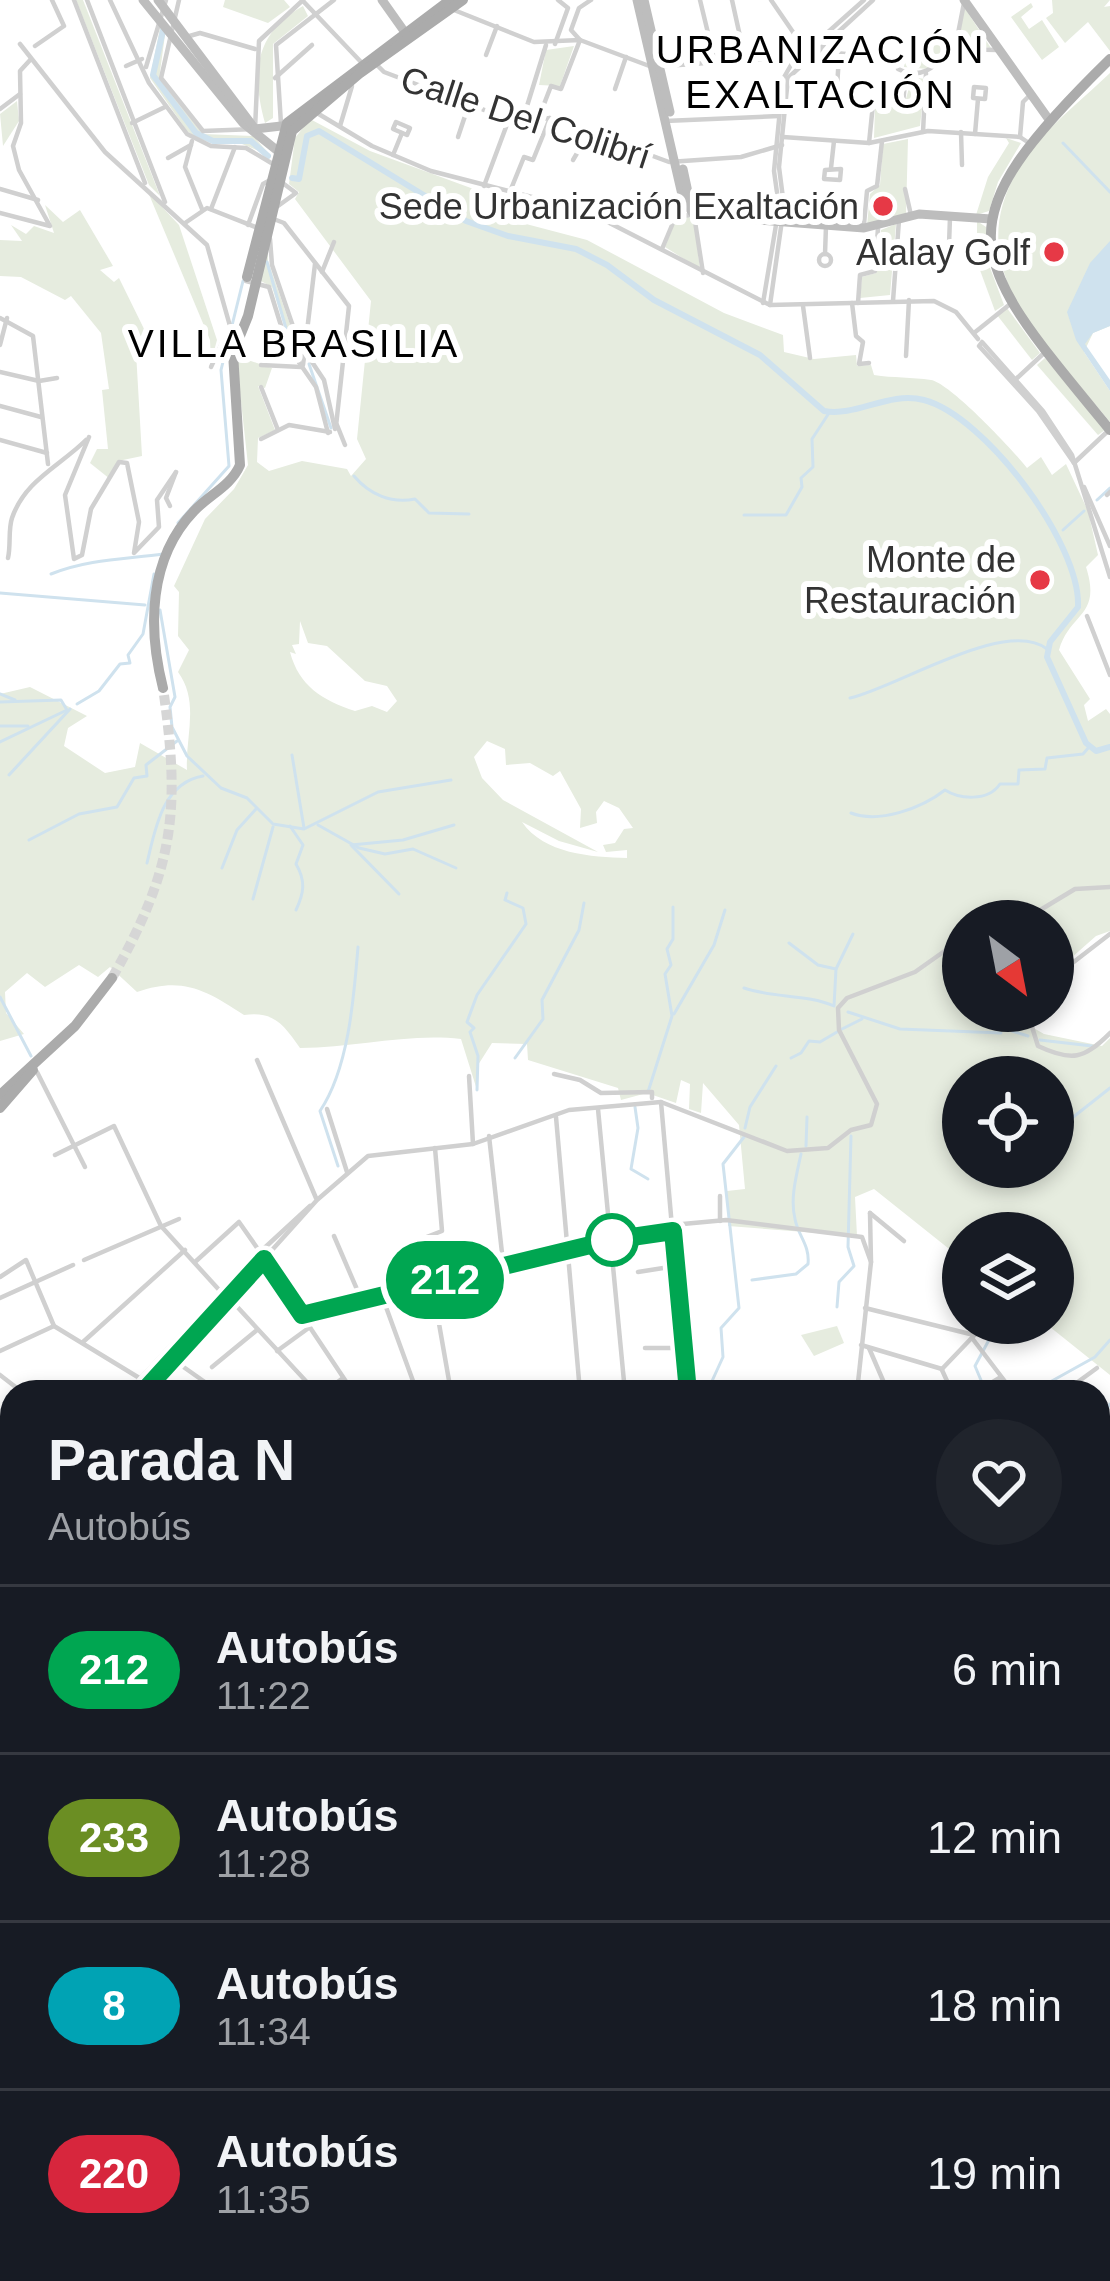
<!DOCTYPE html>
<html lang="es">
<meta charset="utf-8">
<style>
:root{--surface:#171b24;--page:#20242c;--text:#f1f3f6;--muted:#9ea1a6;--line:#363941}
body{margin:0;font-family:Helvetica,sans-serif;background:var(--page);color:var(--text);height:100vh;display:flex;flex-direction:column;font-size:45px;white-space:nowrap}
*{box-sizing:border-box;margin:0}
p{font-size:39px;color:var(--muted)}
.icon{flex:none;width:66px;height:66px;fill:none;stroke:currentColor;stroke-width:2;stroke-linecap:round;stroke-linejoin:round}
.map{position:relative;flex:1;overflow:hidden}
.details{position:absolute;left:0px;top:1380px;width:1110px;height:903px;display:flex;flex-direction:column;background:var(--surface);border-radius:36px 36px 0 0;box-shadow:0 6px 18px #0003}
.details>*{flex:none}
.badge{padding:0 24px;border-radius:39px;font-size:42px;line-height:78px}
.needle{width:78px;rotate:148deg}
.fabs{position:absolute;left:942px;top:900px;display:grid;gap:24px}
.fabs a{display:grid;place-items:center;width:132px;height:132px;border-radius:50%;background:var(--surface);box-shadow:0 6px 18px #0003;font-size:60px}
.map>.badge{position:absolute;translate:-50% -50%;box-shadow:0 0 0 6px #fff}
.round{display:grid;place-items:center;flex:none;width:126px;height:126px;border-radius:63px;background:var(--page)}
.overview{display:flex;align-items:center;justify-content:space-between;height:204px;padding:0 48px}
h1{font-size:57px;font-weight:800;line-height:90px}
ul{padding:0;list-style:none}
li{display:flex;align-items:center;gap:36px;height:168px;padding:0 48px;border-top:3px solid var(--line)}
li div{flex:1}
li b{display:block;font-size:45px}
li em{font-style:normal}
li .badge{min-width:132px;font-weight:700;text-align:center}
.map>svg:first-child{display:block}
</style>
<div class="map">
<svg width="1110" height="2281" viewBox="0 0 1110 2281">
<rect width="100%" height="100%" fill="#fff"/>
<g fill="#e6ecdf" fill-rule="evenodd">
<path d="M76,0H83L160,196L149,185Z"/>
<path d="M225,0H284L290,7L268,23L223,7Z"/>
<path d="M1052,0H1110L1104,7L1110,6V51L1088,22L1065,43L1046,18L1053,13Z"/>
<path d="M1031,3L1033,7L1021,17L1029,29L1042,20L1059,47L1042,60L1011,17Z"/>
<path d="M303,6L308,16L273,44V118L265,123C251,72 255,33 303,6Z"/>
<path d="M964,7L991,48L957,45Z"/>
<path d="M160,28L165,35L159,79L203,134L253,136L271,156L242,144L200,140L187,131L150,78Z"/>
<path d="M907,42L948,46V48L928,69L904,67Z"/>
<path d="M574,46L560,86L539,85L546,50Z"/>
<path d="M1110,73V326L1093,333L1084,352L1110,391V422C1038,334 945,257 1036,144C1058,118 1086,96 1110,73Z"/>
<path d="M912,77L925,79L920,126L874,138L875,108L904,106Z"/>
<path d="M17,101L19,121L3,146L0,114Z"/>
<path d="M310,119L370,151L479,191L477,211L587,240L724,313L783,335L784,352L814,359L856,355L857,366L871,365L874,375C893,378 912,377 931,380C950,383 1014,451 1027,468L1041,457L1052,475L1066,464L1088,511L1098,555L1086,567C1102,617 1070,612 1059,650L1090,699L1084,705L1088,721L1106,709L1110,714V931L1096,936L1053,974V921H963V1011H1023L1025,1023L1044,1034L1102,1046L1110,1038V1375L1045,1323H1053V1233H963V1260L874,1189L855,1197L857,1236L728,1226L727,1191L745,1189L739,1125L703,1083L701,1113L689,1109L690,1084L681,1080L676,1103L647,1093L621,1100L618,1088L528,1060L527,1044L492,1043L478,1065L477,1090L461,1039C406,1033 356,1048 300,1048C283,1024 274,1011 244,1015C206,990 182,976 137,992L110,967L98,977L79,965L45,987L27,973L5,992L6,1013L24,1034L0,1041V694L30,687L87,716L68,728L64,746L105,773L135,767L140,743L187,770C185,737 200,702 178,672L189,650L178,636L179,592L174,586L205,519L234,489L248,465L236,356L272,368L265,388L258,386L275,430L258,438L257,462L269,471L302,461L347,469L351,476L366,459L357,439L371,301L295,199L299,192L289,184L295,138ZM300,621L308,643L327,646L365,681L387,686L397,701L387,712L372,706L355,711C322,700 299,686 290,652L296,654L292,645L299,644ZM487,741L505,749L506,765L530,763L553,776L560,771L581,809L580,828L597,823L596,812L604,801L619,808L633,828L624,829L615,843L603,845L606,852L627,850V858C591,857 544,854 522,822L559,841L598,852L503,800L482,778L474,757ZM963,1077H1053V1167H963Z"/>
<path d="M1006,138L1021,143L998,182L989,211L976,215L988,177L1009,143Z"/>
<path d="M908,139L906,214L867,226L870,194L880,185L883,144Z"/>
<path d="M148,192L179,225L217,340L211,362L210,340Z"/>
<path d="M45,205L63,222L80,210L113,266L100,270L114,282L119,278L147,335L146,342L136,343V352L142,456L123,460L110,479L90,463L97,449H108L102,390L109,389L101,333L71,296L65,300L21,277L0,276V240L22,241L11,225L26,234L34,226L54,233Z"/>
<path d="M684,215L694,220L700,269L665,247L676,219Z"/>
<path d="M977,221L986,227L989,265L1004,305L995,311L977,262Z"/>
<path d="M896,224L890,295L860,298L862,277L876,273L881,230Z"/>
<path d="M268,243V261L302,359L290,344L272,287L259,280Z"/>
<path d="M1007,308L1040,353L1032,360L997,315Z"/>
<path d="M1045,358L1105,430L1098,435L1037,365Z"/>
<path d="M837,1326L844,1343L814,1356L801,1335Z"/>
<path d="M1098,1473L1110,1475V1602L1098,1610Z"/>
</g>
<path fill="#cfe2ee" d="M1110,241V326L1093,333L1085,344L1110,380V391L1076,340L1067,312L1090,263Z"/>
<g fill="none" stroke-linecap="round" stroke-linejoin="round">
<g stroke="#cfe2ee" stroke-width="3">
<path d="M1063,143L1110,192"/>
<path d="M267,262L289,339L301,355"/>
<path d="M309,364L331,428"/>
<path d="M354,476C369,494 391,504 415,499L429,513L469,514"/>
<path d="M1097,500L1110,488"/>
<path d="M744,515H786L802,487L801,478L813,467L812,439L829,413"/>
<path d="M178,523L229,466L221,370L243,281"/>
<path d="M1063,530L1084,511"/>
<path d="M51,574C88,559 127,559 163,554"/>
<path d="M0,593L145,605"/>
<path d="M160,610L175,697L170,707L172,727L187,756L221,788L247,798L273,824L304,829L378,792L451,780"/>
<path d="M0,694L15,700"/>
<path d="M850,698C898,687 1006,617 1047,649"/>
<path d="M0,702L61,700L67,710L0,742"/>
<path d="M77,704L99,691L120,664L130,663L128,655L143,634L154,574"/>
<path d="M0,726H28"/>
<path d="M292,755L304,828"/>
<path d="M9,775L70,709"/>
<path d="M851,813C879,824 922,808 945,790C959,799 988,802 1000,784H1018L1019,770L1045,769L1047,758L1083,754L1089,747"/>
<path d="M318,825L359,848L385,854L413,849L456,868"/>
<path d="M290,826L303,845L296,864C306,881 304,893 296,910"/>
<path d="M29,840L79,814L117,807L134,778L147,776L146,765L177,741"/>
<path d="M147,863C155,830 162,783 203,776"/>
<path d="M222,868L237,830L256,809"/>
<path d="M399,894L351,845L403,840L454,825"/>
<path d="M253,899L273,827"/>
<path d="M836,969L853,934"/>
<path d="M744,988C772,998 807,994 834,1006L836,969L818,965L789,943"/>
<path d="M0,997L31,1056"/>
<path d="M848,1012L900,1029L1001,1033"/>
<path d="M674,1014L714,945L725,910"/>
<path d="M842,1029L862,1019"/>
<path d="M1012,1031L1028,1036"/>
<path d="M1040,1040L1092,1046"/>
<path d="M515,1058L543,1019L542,1000L579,930L584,903"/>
<path d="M791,1058L801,1053L809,1041L820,1042L837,1032"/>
<path d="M477,1090L478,1056L470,1032L474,1028L467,1022L477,995L526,924L523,908L505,900L507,893"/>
<path d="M648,1092L672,1016L665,974L671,965L667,949L673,939V907"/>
<path d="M635,1107L638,1128L631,1169L648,1179"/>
<path d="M745,1128L750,1107L776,1066"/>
<path d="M1053,1133L1110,1088"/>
<path d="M806,1146L807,1117"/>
<path d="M338,1166L320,1111C349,1068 354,996 358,947"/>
<path d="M977,1179L986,1167"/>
<path d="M752,1280L796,1274L808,1264C810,1245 798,1236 795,1219C790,1199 796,1177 801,1154"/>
<path d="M837,1307L839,1282L854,1266L848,1247L851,1136"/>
<path d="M707,1392L723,1357L721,1328L739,1308L723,1164L744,1137"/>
<path d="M986,1392L975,1366L998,1323"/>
<path d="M1032,1392L1095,1357L1110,1340"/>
<path d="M1098,1422L1110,1404"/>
<path d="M1098,1441L1110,1434"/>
<path d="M1098,1461L1110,1466"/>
<path d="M1098,1525L1110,1534"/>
<path d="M491,2271L494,2281"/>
</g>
<g stroke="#cfe2ee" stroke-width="6">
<path d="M164,26L153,75L196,133L213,141H251L268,156"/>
<path d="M292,178L299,179L307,136L319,131L466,221L508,236L576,249L607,265L654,300L760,355L824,411C857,417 888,391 924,400C985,416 1081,544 1078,607L1050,642L1047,657L1086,743L1096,751L1110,747"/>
</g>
<g stroke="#cfe2ee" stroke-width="8">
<path d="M1098,1877L1110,1870"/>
<path d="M262,2281L267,2271"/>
</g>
<path stroke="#d6d6d6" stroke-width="10" stroke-dasharray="10 5" stroke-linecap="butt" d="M112,978C174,869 181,811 163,688"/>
<g stroke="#d0d0d0" stroke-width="4.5">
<path d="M74,0L145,183"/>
<path d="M87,0L165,202"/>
<path d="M110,0L149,83L187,134L211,146L246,148L273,164"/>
<path d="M179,0L161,78L203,131L255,129L259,41L303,0"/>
<path d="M700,0L715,62"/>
<path d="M732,0L745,59"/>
<path d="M771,0L806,51"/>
<path d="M303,1L361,62"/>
<path d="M454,10L534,42L580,40L652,67L789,57L799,65"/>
<path d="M186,37L200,33L255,49"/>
<path d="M580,40L571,30L579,8L591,0"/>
<path d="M911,40L955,44"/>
<path d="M20,44L105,152L207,245L230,326"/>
<path d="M555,44L568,8L558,0"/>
<path d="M35,46L64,26L52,0"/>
<path d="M955,49L964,3"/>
<path d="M815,51L897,59L898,69C923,81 935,66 951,49L997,50"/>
<path d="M486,55L497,26"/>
<path d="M374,62L384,72L516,122L550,118L669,162L741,157L782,145"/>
<path d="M126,66L142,59"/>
<path d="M146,67L166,0"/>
<path d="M275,78L312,45"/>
<path d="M974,87L986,88L985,99L973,98Z"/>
<path d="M837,88L839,55"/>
<path d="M615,89L626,57"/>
<path d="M0,109L20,94"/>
<path d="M317,113L372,146L431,171L586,211L770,305L934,301L956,312L978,339"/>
<path d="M539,117L551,86L561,89L580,40"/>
<path d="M523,119L546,45"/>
<path d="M665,121L779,116"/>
<path d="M396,122L410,128L407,135L393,129Z"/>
<path d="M132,123L165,107"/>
<path d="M281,124L276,45L334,0"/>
<path d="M340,126L352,86"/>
<path d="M923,132L926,73"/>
<path d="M961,132L962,165"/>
<path d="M975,134L978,99"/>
<path d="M458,137L469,104"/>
<path d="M783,137L869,143L928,131L1020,137L1029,143"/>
<path d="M1020,137L1023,102L1030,95"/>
<path d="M192,141L185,167L202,209"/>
<path d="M869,143L873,104L903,103L906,73"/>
<path d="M393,155L402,133"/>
<path d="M168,158L191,145"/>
<path d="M573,160L589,133"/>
<path d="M831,168L834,141"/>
<path d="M841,169L840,180L824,179L825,170Z"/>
<path d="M484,186L509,119"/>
<path d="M0,189L38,200"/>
<path d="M511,189L524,157L533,160L550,118"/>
<path d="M905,189L911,215"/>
<path d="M278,206L296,193L280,181"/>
<path d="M211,209L235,147"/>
<path d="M0,213L50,226L19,170L13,146L21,123L20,71L31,59"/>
<path d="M676,216L694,215L703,273"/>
<path d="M271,218L284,223L349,306L336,426"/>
<path d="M611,222L623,198"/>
<path d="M185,223L207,208L258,228"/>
<path d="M864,224L867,191L877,186L882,141"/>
<path d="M248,225L263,184L272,179"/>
<path d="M270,239L272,265L298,341L324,380L335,429"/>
<path d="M949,245L950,217"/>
<path d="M945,246L954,247V254H945Z"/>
<path d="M662,249L683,199"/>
<circle cx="825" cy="260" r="6"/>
<path d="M825,254L826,226"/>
<path d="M322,272L334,242"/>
<path d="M246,281L269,287L287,345L316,387L328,433"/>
<path d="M893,301L899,220"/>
<path d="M763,303L779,207L774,171L783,79L791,65L864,0"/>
<path d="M852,303L856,336L863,342L859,364L869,363"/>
<path d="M858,303L860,275L875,271L878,228"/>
<path d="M770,305L784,206L779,167L788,78L873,0"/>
<path d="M803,306L810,358"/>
<path d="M0,318L33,336L48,464"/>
<path d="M974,333L1009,305"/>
<path d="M0,345L7,318"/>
<path d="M906,356L909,300"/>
<path d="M261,365L301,367"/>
<path d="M303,365L315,264"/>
<path d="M211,367L230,326"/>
<path d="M0,372L39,381L57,378"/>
<path d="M1016,379L1043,354"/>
<path d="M261,387L278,430"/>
<path d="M0,406L41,417"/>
<path d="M337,425L345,445"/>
<path d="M89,437L65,495L74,559L82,555L91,509L119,462L127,463L139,522L134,553L159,527L157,500L176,472"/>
<path d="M261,439L289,425L330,432"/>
<path d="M0,440L47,453"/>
<path d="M1074,463L1038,411L979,346L982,342L1043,411L1072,455L1110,577"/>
<path d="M1074,463L1109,430"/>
<path d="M1084,487L1110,546"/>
<path d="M1107,495L1110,492"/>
<path d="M170,506L166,498L176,472"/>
<path d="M8,558C11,545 8,530 12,518C25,480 60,466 86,440"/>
<path d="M1087,616L1110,675"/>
<path d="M1022,921L1075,889L1110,887"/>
<path d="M1053,978L1110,934"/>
<path d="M1027,1011L1038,1046C1072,1062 1084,1059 1110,1033"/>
<path d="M257,1060L316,1198"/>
<path d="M37,1072L85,1167"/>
<path d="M554,1074L580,1080L601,1093L652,1092V1098"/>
<path d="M469,1076L473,1144"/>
<path d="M661,1102L672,1227"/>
<path d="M327,1109L347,1172"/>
<path d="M598,1109L625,1392"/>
<path d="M556,1117L580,1392"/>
<path d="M489,1136L503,1262"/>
<path d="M435,1148L442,1231L424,1238L451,1392"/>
<path d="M55,1155L114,1126L161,1226L221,1292"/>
<path d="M720,1196V1221"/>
<path d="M870,1213L904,1241"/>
<path d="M672,1225L726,1220L862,1237L871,1262"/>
<path d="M334,1236L362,1301"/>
<path d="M264,1259L317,1200L368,1156L473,1144L569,1110L661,1102L787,1151L828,1148L851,1130L871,1125L877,1104L839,1030L838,1008L847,998L915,972L963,938"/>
<path d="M84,1260L179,1219"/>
<path d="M195,1262L239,1222L260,1252L310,1206"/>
<path d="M638,1272L676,1266"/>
<path d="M0,1277L26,1260L54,1326L141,1379"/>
<path d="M382,1296L417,1392"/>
<path d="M0,1298L73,1265"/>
<path d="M230,1299L316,1392"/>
<path d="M865,1308L974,1335"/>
<path d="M303,1317L353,1392"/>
<path d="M972,1338L1013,1392"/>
<path d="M83,1342L185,1250"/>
<path d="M861,1345L942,1369"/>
<path d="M645,1348H681"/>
<path d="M869,1348L888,1392"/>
<path d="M0,1351L54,1326"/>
<path d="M277,1351L310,1327"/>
<path d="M175,1361L219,1392"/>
<path d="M212,1367L257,1330"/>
<path d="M942,1369L986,1323"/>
<path d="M942,1370L952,1392"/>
<path d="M0,1375L22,1392"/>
<path d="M324,1392L343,1378"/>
<path d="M857,1392L871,1262L870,1213"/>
<path d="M976,1392L1001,1377"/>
<path d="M1064,1392L1097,1368"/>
<path d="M0,1605L12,1620"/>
<path d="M1098,1656L1110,1646"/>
<path d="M1098,1699L1110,1700"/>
<path d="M1098,1774L1110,1779"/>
<path d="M1105,1777L1110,1761"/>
<path d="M1098,1824L1100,1829"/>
<path d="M1098,2114L1110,2156"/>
<path d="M1098,2138L1110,2135"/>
<path d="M0,2215L12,2202"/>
<path d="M1098,2267L1110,2263"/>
<path d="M495,2271L498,2281"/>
<path d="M799,2271L802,2281"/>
<path d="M876,2271L879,2281"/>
<path d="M950,2271L954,2281"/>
<path d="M1,2281L12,2237"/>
<path d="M921,2281L946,2271"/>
<path d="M1058,2281L1087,2271"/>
</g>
<g stroke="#bdbdbd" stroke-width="9">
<path d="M143,0L243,123L279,152"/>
<path d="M158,0L255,129"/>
<path d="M382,0L404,31"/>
<path d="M637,0L683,199L694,215"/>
<path d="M644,0L670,112"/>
<path d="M964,0L1050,121"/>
<path d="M255,129L290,125"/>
<path d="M683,169L692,211"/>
<path d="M694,215L864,228L919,214L991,219"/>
<path d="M131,1392L260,1252L301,1314L611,1240L672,1231L688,1392"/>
<path d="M143,1392L264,1259"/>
<path d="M0,1514L12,1503"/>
<path d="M0,1528L12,1518"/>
<path d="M0,1719L12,1735"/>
<path d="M0,1955L12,1948"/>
<path d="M0,2168L12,2179"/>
<path d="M0,2177L12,2189"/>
<path d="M91,2271L102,2281"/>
<path d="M100,2271L111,2281"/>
<path d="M1047,2271L1051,2281"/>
</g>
<g stroke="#ababab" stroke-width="10">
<path d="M1110,59C936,229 967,256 1110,430"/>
<path d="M247,277L287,123L450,0"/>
<path d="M163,688C148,629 148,559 194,511C209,495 231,486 240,465L233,353L248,316L292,131L359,74L463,0"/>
<path d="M0,1095L75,1026L112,978"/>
<path d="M0,1108L33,1070"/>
</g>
</g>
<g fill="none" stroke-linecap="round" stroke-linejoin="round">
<defs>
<path id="line" d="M143,1392L264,1259L302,1315L611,1240L673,1231L688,1392"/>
</defs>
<use href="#line" stroke="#fff" stroke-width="27"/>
<use href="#line" stroke="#00a651" stroke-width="18"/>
</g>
<g fill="#e63946" stroke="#fff" stroke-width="4.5">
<circle cx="883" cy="206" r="12"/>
<circle cx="1054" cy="252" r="12"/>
<circle cx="1040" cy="580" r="12"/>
</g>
<circle fill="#fff" stroke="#00a651" stroke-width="6" cx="612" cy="1240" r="24"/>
<g text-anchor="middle" stroke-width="12" stroke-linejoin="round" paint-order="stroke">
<g font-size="36" fill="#333" stroke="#fff">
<text transform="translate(526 117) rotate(18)" y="13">Calle Del Colibrí</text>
</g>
<g font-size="36" fill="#333" stroke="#fff" text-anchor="end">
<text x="859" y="219">Sede Urbanización Exaltación</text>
<text x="1030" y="265">Alalay Golf</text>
<text x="1016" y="572">Monte de<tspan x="1016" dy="41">Restauración</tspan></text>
</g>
<g font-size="39" letter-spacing="3" fill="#000" stroke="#fff">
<text x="821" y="63">URBANIZACIÓN<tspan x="821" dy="45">EXALTACIÓN</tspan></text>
<text x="294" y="357">VILLA BRASILIA</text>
</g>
</g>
</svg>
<div class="fabs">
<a><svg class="needle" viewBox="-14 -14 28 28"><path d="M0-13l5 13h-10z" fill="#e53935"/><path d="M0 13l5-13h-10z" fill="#9ea1a6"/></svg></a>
<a><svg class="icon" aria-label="locate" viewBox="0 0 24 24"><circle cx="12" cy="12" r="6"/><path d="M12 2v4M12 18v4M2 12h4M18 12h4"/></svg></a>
<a><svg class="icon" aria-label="layers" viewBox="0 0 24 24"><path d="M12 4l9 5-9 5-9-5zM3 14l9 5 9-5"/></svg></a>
</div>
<b class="badge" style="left:445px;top:1280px;background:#00a651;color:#fff">212</b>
<section class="details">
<div class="overview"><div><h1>Parada N</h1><p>Autobús</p></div><a class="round"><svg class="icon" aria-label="heart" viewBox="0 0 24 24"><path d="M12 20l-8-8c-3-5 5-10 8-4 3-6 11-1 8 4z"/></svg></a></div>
<ul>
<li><span class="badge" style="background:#00a651;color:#fff">212</span><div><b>Autobús</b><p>11:22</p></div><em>6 min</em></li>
<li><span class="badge" style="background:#6b8e23;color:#fff">233</span><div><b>Autobús</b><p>11:28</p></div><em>12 min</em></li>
<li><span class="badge" style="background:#00a3b4;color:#fff">8</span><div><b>Autobús</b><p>11:34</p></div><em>18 min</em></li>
<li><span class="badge" style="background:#d7263d;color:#fff">220</span><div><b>Autobús</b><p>11:35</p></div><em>19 min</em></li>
</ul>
</section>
</div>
